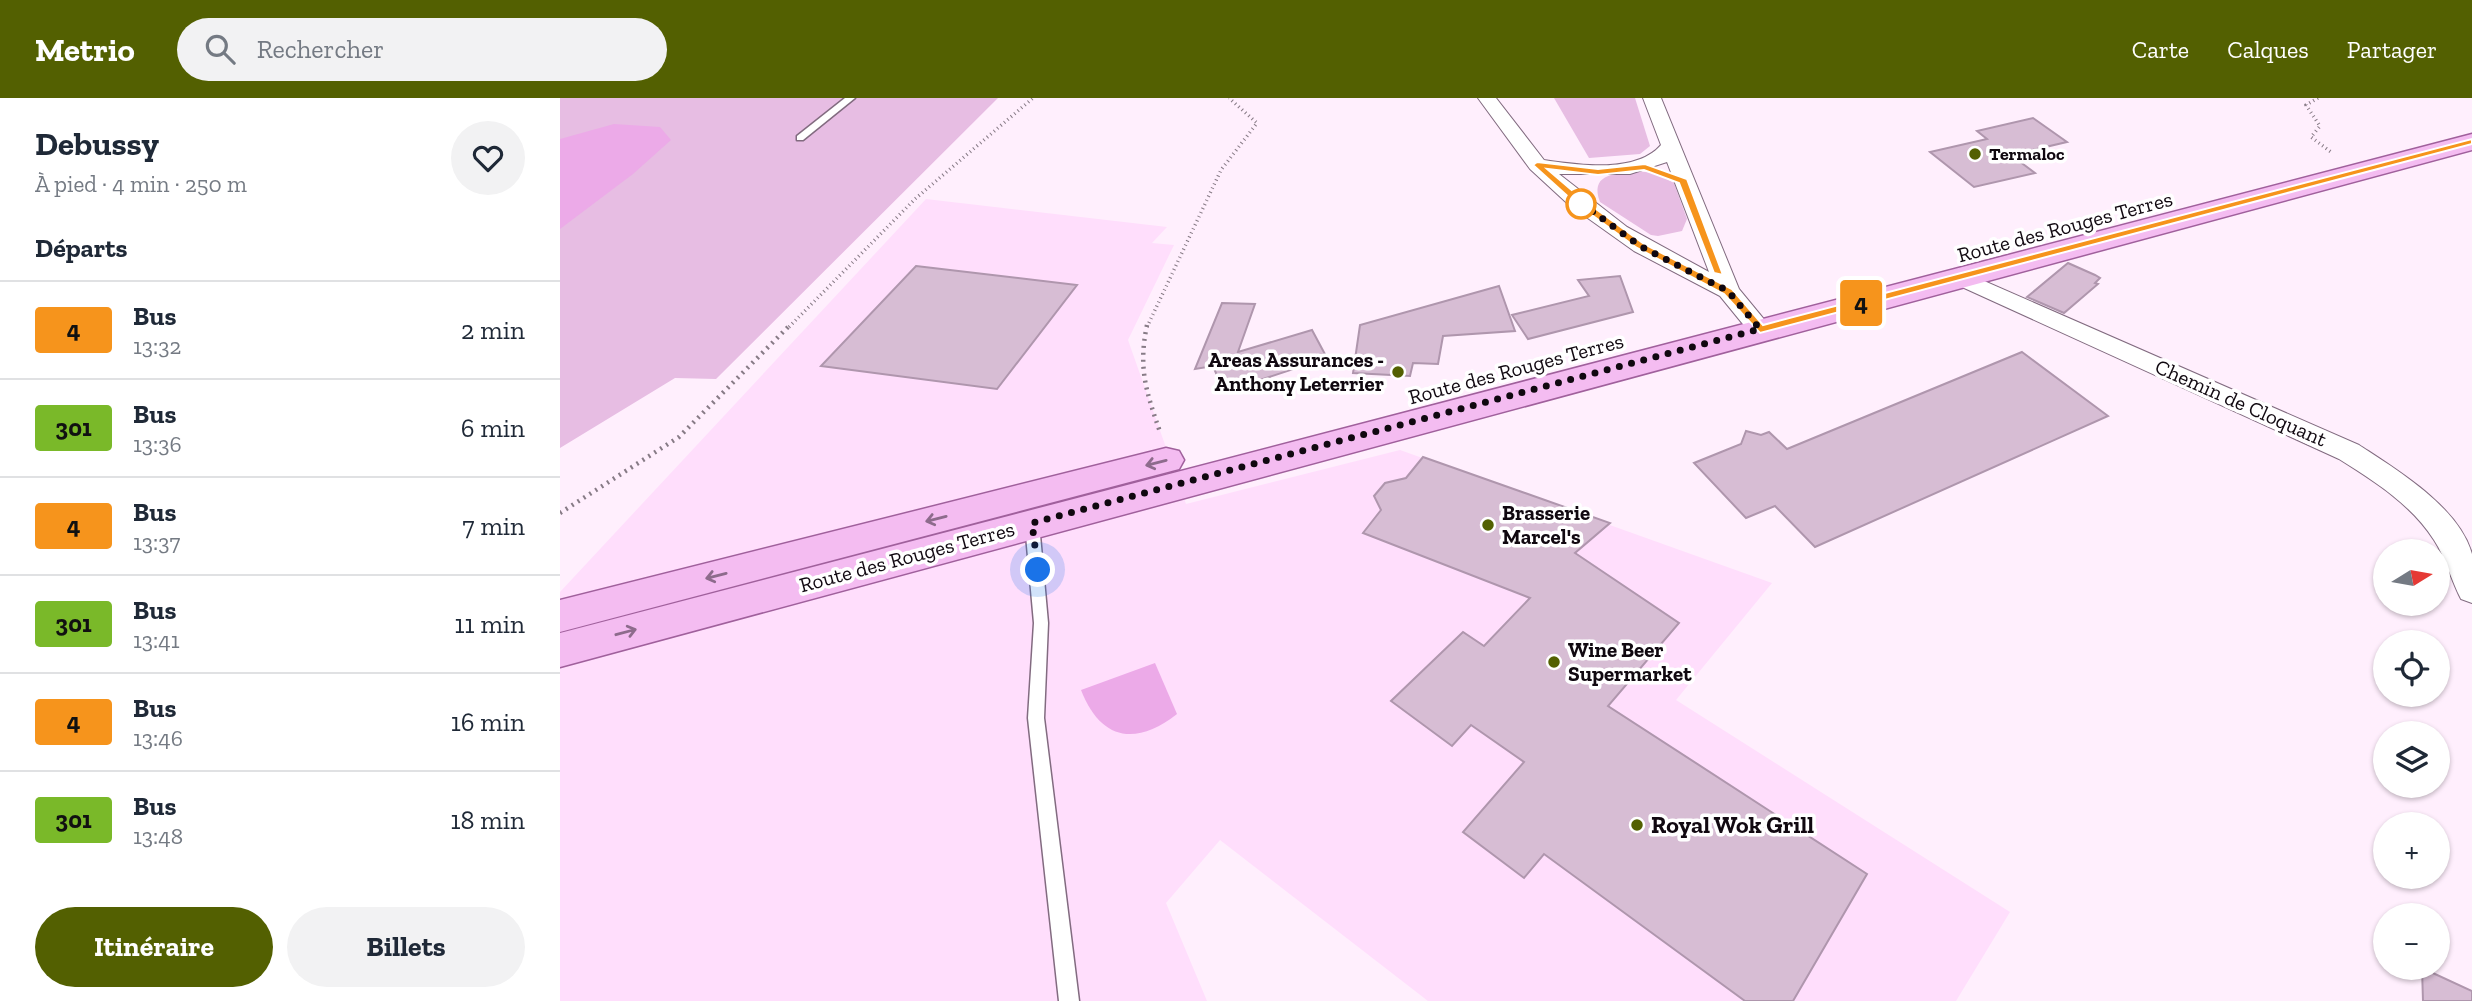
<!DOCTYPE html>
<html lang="fr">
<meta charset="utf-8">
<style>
:root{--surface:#fff;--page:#f2f2f3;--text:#1f2937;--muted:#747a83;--line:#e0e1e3;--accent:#536001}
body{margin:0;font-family:"Zilla Slab",serif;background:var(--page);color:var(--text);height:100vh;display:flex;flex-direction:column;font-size:26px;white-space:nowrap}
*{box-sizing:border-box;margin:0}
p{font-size:23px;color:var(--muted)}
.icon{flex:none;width:38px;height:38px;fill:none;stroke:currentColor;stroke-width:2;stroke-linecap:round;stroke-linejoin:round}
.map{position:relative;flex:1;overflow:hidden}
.panel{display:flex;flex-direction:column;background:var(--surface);width:560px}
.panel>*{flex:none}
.badge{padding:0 14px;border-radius:5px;font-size:24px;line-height:46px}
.needle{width:46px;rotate:79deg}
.tools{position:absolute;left:1813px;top:441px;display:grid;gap:14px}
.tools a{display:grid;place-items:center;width:77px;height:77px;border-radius:50%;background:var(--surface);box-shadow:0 2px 5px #0004;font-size:35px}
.you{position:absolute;width:35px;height:35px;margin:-18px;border:5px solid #fff;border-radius:50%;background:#1a73e8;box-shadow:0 0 0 10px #1a73e833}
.map>.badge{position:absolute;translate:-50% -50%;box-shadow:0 0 0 4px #fff}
h2{padding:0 35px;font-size:26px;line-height:63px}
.round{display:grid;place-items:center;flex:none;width:74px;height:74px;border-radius:37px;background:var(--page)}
.overview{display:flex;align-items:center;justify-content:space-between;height:119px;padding:0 35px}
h1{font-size:33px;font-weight:700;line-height:52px}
.button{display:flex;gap:14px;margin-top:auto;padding:14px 35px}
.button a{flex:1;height:80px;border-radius:42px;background:var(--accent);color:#fff;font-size:28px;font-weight:700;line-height:80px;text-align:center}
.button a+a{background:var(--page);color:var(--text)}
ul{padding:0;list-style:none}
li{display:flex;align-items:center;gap:21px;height:98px;padding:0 35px;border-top:2px solid var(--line)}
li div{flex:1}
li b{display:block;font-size:26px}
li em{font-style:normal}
li .badge{min-width:77px;font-weight:700;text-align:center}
header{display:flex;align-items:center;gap:42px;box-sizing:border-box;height:98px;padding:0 35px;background:var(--accent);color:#fff}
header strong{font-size:33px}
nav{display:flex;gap:38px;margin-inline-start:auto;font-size:24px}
.search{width:490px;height:63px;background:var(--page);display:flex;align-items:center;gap:18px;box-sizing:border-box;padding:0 24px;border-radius:38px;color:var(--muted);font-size:26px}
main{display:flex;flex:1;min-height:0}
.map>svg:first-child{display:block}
</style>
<header>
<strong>Metrio</strong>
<div class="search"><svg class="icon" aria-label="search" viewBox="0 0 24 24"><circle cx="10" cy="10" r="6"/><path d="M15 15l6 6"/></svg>Rechercher</div>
<nav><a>Carte</a><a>Calques</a><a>Partager</a></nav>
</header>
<main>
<section class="panel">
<div class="overview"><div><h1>Debussy</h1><p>À pied · 4 min · 250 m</p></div><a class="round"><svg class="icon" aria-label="heart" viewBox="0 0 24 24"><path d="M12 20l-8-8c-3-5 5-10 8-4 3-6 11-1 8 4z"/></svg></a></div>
<h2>Départs</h2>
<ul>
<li><span class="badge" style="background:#f6941c;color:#111">4</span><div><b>Bus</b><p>13:32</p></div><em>2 min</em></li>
<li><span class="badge" style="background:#7ab929;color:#111">301</span><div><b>Bus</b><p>13:36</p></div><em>6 min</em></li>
<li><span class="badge" style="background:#f6941c;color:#111">4</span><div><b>Bus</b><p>13:37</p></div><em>7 min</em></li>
<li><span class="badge" style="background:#7ab929;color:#111">301</span><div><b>Bus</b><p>13:41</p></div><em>11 min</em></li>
<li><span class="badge" style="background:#f6941c;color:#111">4</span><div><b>Bus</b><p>13:46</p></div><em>16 min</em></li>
<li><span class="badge" style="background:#7ab929;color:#111">301</span><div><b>Bus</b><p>13:48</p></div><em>18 min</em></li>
</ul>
<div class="button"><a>Itinéraire</a><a>Billets</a></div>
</section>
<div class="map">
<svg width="1912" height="903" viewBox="0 0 1912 903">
<rect width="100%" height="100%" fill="#ffeffd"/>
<path fill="#ffdefc" d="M366,101L607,129L592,145L614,147L568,242L626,406L840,352L1212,485L1116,602L1450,814L1396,903H868L660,742L606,805L647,903H0V494Z"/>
<g fill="#e7bde3">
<path d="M0,0H438L156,281L115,280L0,350Z"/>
<path d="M994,0H1075L1090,48L1080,56L1029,60Z"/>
<path d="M1074,73L1096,75L1114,85L1127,121L1122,133L1098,138L1091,137L1040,104C1030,77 1052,76 1074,73Z"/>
</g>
<g fill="#ecaae8">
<path d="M54,26L100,29L111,42L73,76L0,131V41Z"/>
<path d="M595,565L617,616C576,648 541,643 521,592Z"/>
</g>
<g fill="#d7bdd4" stroke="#af96ad" stroke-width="2">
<path d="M1473,20L1507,44L1451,57L1475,75L1414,89L1370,54L1427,41L1417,33Z"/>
<path d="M1508,165L1535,177L1540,180L1535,185L1538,186L1504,215L1467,199Z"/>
<path d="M356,168L517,187L437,291L261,268Z"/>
<path d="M1060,178L1073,214L968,241L952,217L1029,198L1018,182Z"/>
<path d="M939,188L955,233L883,238L878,266L853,265L850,278L793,275L800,227Z"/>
<path d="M662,205L695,206L678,254L752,232L767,260L664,294L653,268L635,271Z"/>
<path d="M1462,254L1548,318L1255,449L1215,408L1186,420L1134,365L1181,346L1186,333L1201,337L1209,334L1227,351Z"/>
<path d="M863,359L1050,425L1015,455L1119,525L1048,608L1307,776L1233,903H1185L984,756L964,780L903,734L964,664L911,627L892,648L831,603L903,534L924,548L970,500L803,435L821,412L814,398L825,385L846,380Z"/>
<path d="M1862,870L1912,893V903H1863Z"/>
</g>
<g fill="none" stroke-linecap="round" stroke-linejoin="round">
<defs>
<g id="service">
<path d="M285,0H295L243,42H237V38Z"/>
<path d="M472,421L479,426L488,525L484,620L519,903H499L468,620L474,525L465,426Z"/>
</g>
<g id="minor">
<path d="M918,0H936L984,62C1018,67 1076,76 1101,47L1083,0H1101L1179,191L1212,231L1209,236H1191L1160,198L1074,153L1008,106L970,71ZM1107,64L1149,174L1067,129L999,76H1070Z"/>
<path d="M1399,172L1799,347C1837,372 1899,409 1912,456C1912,470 1912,490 1912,505L1901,501C1891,482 1886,460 1874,442C1851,406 1814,383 1779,361L1391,184L1387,179L1391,174Z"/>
</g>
<g id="primary">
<path d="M1912,36V52L0,569V535Z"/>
<path d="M606,350L619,353L624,362L619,371L0,534V502Z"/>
</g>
</defs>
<use href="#service" stroke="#826b80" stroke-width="3"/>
<use href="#minor" stroke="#826b80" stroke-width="2"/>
<use href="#primary" stroke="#a0609c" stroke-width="3"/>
<g stroke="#877b86" stroke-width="3.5" stroke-dasharray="1 3.5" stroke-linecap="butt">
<path d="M1758,0L1746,7L1760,28L1751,39L1771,54"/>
<path d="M229,229L355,101L473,0"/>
<path d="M587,229L661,72L697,25L669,0"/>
</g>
<g stroke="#877b86" stroke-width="4.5" stroke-dasharray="2 5" stroke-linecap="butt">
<path d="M587,227C578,270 586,293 600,334"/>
<path d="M0,415L119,339L230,227"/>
</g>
<use href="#service" fill="#fff" fill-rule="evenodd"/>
<use href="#minor" fill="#fff" fill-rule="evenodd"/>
<use href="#primary" fill="#f4bcf1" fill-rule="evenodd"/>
</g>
<defs><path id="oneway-shaft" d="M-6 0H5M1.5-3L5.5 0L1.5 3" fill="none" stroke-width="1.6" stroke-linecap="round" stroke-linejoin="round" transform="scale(1.75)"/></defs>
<g stroke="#8d6b8c">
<use href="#oneway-shaft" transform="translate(596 365) rotate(166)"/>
<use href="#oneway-shaft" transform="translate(376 421) rotate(166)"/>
<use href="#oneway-shaft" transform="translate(156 478) rotate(166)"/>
<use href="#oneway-shaft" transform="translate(66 534) rotate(-15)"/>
</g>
<path fill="#f6941c" stroke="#fff" stroke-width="2" d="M1912,41V46L1200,235L1164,196L1077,150L1014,104L973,67L977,64L1038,71L1085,66L1127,81L1163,177L1154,175L1119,85L1084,72L1038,77L987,71L1021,100L1084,146L1172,191L1203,227Z"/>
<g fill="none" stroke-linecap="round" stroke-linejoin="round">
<path stroke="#100810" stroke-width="7" stroke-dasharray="0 12.6" d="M478,472L472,425L1200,231L1168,193L1080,148L1017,102L1021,106"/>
</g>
<g fill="#536001" stroke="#fff" stroke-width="2.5">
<circle cx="1415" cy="56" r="7"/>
<circle cx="838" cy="274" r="7"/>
<circle cx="928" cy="427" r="7"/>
<circle cx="994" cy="564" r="7"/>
<circle cx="1077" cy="727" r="7"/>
</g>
<circle fill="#fff" stroke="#f6941c" stroke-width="3.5" cx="1021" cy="106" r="14"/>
<g text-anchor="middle" stroke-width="7" stroke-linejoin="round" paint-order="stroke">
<g font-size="18" font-weight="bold" fill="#100810" stroke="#fff" text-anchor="start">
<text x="1429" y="62">Termaloc</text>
</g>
<g font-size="21" fill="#100810" stroke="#fff">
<text transform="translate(1505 129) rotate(-15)" y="7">Route des Rouges Terres</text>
<text transform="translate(956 271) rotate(-15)" y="7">Route des Rouges Terres</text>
<text transform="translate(1681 305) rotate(24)" y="7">Chemin de Cloquant</text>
<text transform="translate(347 459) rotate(-15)" y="7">Route des Rouges Terres</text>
</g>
<g font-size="21" font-weight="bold" fill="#100810" stroke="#fff" text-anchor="start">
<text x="824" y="269" text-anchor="end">Areas Assurances -<tspan x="824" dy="24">Anthony Leterrier</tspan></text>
<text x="942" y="422">Brasserie<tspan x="942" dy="24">Marcel's</tspan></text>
<text x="1008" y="559">Wine Beer<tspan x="1008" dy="24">Supermarket</tspan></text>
</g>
<g font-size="24" font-weight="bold" fill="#100810" stroke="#fff" text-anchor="start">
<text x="1091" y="735">Royal Wok Grill</text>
</g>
</g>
</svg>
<div class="tools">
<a><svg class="needle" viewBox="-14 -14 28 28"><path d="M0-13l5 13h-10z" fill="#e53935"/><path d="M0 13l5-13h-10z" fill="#747a83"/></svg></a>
<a><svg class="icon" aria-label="locate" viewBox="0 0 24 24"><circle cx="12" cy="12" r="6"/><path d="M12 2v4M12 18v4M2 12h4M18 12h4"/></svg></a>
<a><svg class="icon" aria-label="layers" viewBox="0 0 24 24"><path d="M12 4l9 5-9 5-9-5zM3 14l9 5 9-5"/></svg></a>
<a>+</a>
<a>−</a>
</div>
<div class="you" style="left:478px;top:472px"></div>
<b class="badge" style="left:1301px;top:205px;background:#f6941c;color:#111">4</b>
</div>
</main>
